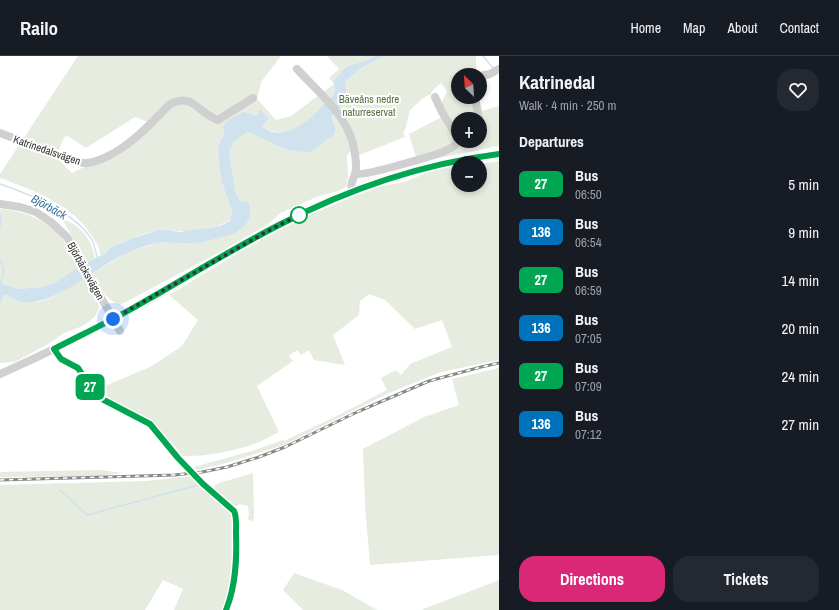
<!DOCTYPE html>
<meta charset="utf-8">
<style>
:root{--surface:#171b24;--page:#242831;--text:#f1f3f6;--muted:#9ea1a6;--line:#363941;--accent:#db2777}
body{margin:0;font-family:"Archivo Narrow",sans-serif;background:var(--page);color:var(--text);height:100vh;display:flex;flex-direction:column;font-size:15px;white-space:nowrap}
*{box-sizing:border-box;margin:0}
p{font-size:13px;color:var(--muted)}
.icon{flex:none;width:22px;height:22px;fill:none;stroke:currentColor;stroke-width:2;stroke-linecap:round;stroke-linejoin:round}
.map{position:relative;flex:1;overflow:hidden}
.sheet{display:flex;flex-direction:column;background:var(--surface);width:340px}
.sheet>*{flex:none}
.badge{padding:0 8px;border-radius:6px;font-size:14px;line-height:26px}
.needle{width:26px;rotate:335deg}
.controls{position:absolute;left:451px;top:12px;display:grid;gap:8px}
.controls a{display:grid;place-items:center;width:36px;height:36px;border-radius:50%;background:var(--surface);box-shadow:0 2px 6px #0003;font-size:20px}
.you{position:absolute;width:20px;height:20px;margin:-10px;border:3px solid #fff;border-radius:50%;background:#1a73e8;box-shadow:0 0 0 6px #1a73e833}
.map>.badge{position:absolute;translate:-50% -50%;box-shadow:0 0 0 2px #fff}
h2{padding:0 20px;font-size:15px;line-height:36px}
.round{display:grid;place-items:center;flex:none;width:42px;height:42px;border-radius:16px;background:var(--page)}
.headline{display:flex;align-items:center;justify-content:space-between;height:68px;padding:0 20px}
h1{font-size:19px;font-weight:700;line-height:30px}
.cta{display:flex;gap:8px;margin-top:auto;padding:8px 20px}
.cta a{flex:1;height:46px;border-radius:16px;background:var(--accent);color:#fff;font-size:16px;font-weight:700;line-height:46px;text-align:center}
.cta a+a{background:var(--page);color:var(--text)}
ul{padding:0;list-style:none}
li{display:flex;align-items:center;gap:12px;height:48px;padding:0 20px}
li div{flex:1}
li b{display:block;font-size:15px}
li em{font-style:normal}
li .badge{min-width:44px;font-weight:700;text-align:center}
header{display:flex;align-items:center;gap:24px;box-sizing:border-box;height:56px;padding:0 20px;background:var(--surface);border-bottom:1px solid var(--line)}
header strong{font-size:19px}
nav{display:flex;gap:22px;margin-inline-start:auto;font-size:14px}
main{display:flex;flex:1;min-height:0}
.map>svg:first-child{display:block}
</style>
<header>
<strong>Railo</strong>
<nav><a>Home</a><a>Map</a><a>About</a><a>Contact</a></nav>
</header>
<main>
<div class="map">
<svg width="499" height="554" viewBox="0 0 499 554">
<rect width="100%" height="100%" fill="#fff"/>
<g fill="#e6ecdf" fill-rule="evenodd">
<path d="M78,0H281L261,26L257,43L276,64L291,60L334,28L329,22L339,13L327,0H476V19H458V41H478L482,55L499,50V90L430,104L460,85H480V63H458V78L441,48L447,35L441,27L432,35L431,38L423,42L410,54L405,74L403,75L405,81L359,99L352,92L347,100L348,121L346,131L338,135L319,140L291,152L279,158L271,166L253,177L220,196L120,249C105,244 100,230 93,217L127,197L156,187L171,186L194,187L239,175L246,169L249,162L242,147L236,138L229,96L234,86L247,76L261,80L269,86L309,96C322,89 327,83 335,71L333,64V59L337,54L345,33L346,25L360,13L373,6L368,4L347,10L333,25C335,27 335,33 334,37C333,40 328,43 326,46C312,64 284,87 262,70L269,63L257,60L223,71L224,80L220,85L218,94L219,108L222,127L232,155L230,164C217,172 194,176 179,175C172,175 167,173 160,174C146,175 124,186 110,192L106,197L100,199C100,191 96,187 92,180C73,149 33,134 0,122V118ZM135,61L151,67C144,77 126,96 115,101C101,107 86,109 72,117L56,101L63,84L66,79L86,92Z"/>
<path d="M442,61L455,80L451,89L416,101L409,78Z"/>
<path d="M499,105V304L441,316L389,337L284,389L223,408L197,414L194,412V411L255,394L283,384L284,385L339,359L387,334L381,322L396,314L401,319L410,308L452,291L442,264L415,273L385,244L369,238L360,245L359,259L333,279L345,309L314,304L309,294L301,299L297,294L289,300L293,305L257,330L279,376C271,380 262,385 254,388C233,395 204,401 183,400L160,373L151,364L110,344L98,333L152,310L182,290L198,264L169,239L253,188L305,161L345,144L382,130L404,126L434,114L455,109V111H458V129H480V108Z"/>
<path d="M0,153C21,154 48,164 61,181C68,190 73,202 78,212L54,227L41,231L17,233L0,227Z"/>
<path d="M62,163C80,168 92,184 95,202L87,206Z"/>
<path d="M85,221L98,245L99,252L96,259L90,265L80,271L64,277L50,287L15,306L0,307V247L2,246L3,240L6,239C13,242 21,246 29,246C48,248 70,231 85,221Z"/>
<path d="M499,312V499L370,509L365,450L363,393L424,361L459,349L452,323Z"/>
<path d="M101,414L122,417L97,420L0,421V416Z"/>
<path d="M253,417L254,463L252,466L247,462L249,459L248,450L240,448L235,451L216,434L214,430L219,427Z"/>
<path d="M191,420L233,457L232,501L227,547L223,554H174L183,533L163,524L145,554H0V429L147,425Z"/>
<path d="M294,517L342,534L377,554H303L283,534Z"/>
<path d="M499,524V554H421Z"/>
</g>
<path fill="#cfe2ee" d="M375,0H383L360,13L346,25C345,31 347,38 345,44C343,50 335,53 333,59C330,67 340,71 332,81C324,82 319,94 309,96C307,97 302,95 300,95C278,94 267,82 247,76L234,86L229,96L236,138L242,147L248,145C252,156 250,168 240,174C232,180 203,186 193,187C181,188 169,185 157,187C147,189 137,193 128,197C97,209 56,251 22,246C16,245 11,241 6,239L3,240L2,246L0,247V227L18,233L41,231L54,227L87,206L106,197L110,192L133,182L158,174H168L179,176L209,172L222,169L230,165L232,155L222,127L219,108L218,94L220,85L224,80L223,71L226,66L235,60L244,56L257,60L260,54L269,63L262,70C282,89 313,62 326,46C328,43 333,40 334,37C335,33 335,27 333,25L347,10L368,4Z"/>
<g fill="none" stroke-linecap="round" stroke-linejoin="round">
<g stroke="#cfe2ee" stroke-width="1.5">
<path d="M483,0L493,12"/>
<path d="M0,128C31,139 74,155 92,184C95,190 96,196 97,202"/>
<path d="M0,172L1,159"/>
<path d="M0,204C5,213 4,218 0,228"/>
<path d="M60,434L87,459L198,429"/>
</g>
<g stroke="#d0d0d0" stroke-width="8">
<path d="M297,13C321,39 352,63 355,99C356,105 357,112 355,118C353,125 349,128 353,135"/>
<path d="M480,20L490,18L499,13"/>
<path d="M475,41L479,63"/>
<path d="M0,77L69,103C75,105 81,108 87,107C119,102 148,71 169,49C193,35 197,57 218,64L253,42"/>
<path d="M355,118C365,120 438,99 449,93C454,91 458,87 457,81L442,56L435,41"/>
<path d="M0,148L20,151L36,156L51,166L67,181L120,275"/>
<path d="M54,293L61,303L78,312L91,332L102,343L151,368L178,402L203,428L234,455C237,462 236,472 236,480C237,505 235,531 226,554"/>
<path d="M0,318C50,296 99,271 147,245C191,220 234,193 278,169C347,133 422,108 499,98"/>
</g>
<defs>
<path id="rail" d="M0,424L175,419L202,416L227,411L259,401L285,391L357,356L429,325L481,311L499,307"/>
</defs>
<use href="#rail" stroke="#888" stroke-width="3"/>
<use href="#rail" stroke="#fff" stroke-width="1.5" stroke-dasharray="4.5" stroke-linecap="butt"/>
</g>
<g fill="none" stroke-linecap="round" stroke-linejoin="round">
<defs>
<path id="line" d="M226,554C236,529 237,503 236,477C236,469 237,461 234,455L203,428L178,402L150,368L102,343L91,332L78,312L61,303L54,293C85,277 117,262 147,244C191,219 234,192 279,169C348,133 422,108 499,98"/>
</defs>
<use href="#line" stroke="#fff" stroke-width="9"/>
<use href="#line" stroke="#00a651" stroke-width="6"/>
<path stroke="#333" stroke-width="4" stroke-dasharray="0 7.2" d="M113,263L266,176L299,159"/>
</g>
<circle fill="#fff" stroke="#00a651" stroke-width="2" cx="299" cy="159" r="8"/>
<g text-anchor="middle" stroke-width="4" stroke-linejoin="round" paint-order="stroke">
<g font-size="11" fill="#56703f" stroke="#fff">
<text x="369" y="47">Bäveåns nedre<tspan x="369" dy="13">naturreservat</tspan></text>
</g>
<g font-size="11" fill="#333" stroke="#fff">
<text transform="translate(47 94) rotate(19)" y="4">Katrinedalsvägen</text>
<text transform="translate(86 215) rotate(61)" y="4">Björbäcksvägen</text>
</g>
<g font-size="12" font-style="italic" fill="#3f7597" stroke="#fff">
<text transform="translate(49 151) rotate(29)" y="4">Björbäck</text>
</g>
</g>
</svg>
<div class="controls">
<a><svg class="needle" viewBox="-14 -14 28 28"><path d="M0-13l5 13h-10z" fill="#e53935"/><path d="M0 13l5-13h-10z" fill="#9ea1a6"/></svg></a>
<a>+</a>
<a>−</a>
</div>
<div class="you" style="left:113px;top:263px"></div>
<b class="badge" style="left:90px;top:331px;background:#00a651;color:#fff">27</b>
</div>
<section class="sheet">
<div class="headline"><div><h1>Katrinedal</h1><p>Walk · 4 min · 250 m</p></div><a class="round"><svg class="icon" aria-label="heart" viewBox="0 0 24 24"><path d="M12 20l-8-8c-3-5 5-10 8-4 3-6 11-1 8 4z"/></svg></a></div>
<h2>Departures</h2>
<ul>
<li><span class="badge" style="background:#00a651;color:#fff">27</span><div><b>Bus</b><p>06:50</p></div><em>5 min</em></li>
<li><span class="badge" style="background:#0072bc;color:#fff">136</span><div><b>Bus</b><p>06:54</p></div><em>9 min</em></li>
<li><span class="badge" style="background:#00a651;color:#fff">27</span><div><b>Bus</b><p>06:59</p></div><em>14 min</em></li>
<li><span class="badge" style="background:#0072bc;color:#fff">136</span><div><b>Bus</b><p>07:05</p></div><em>20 min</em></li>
<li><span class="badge" style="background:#00a651;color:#fff">27</span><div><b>Bus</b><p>07:09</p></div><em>24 min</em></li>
<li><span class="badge" style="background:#0072bc;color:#fff">136</span><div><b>Bus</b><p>07:12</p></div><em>27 min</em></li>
</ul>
<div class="cta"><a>Directions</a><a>Tickets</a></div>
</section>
</main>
